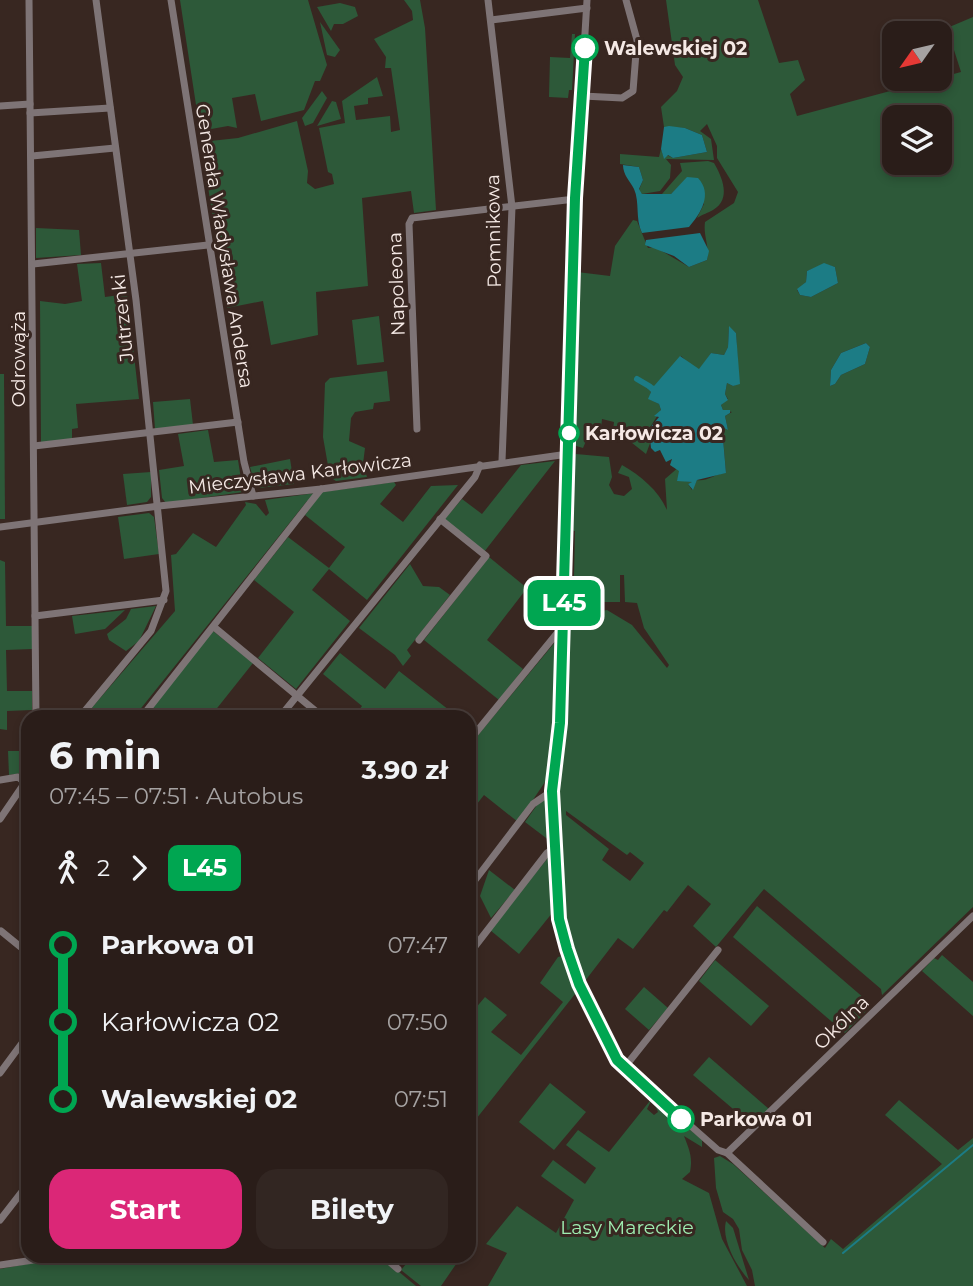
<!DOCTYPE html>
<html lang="pl">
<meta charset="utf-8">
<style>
:root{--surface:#2a1d19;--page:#322622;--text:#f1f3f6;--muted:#a5a2a2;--line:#463b38;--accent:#db2777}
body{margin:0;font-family:Montserrat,sans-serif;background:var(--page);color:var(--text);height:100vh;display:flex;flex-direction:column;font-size:26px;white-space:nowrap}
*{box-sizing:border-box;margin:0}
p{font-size:23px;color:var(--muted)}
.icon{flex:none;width:38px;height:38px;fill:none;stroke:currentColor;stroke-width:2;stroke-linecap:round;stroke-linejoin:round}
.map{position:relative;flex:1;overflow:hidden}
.panel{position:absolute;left:21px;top:710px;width:455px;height:553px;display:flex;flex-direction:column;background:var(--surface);border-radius:21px;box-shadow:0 4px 10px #0003,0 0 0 2px var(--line)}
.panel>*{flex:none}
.badge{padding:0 14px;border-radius:10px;font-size:24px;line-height:46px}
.needle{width:46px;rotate:236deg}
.fabs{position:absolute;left:882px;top:21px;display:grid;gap:14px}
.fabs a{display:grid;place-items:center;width:70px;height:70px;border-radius:14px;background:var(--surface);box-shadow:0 4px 10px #0003,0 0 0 2px var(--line);font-size:35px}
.map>.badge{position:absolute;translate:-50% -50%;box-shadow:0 0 0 4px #fff}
.legs{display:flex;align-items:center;gap:10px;height:77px;padding:0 28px;font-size:23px}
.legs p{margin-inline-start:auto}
.head{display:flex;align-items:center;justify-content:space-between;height:119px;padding:0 28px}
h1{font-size:38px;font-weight:700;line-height:52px}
.button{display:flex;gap:14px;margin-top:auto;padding:14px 28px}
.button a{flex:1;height:80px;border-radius:21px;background:var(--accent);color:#fff;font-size:28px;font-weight:700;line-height:80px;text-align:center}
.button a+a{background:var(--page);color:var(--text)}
ul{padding:0 28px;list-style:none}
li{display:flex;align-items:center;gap:24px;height:77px;font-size:26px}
li i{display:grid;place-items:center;width:10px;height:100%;margin:0 9px;background:currentColor}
li i::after{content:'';width:18px;height:18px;margin:-9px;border:5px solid;border-radius:50%;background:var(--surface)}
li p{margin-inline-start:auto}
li:first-child i{background:linear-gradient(#0000 50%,currentColor 0)}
li:last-child i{background:linear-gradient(currentColor 50%,#0000 0)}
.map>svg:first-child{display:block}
</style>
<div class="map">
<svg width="973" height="1286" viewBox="0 0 973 1286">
<rect width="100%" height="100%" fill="#382721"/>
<g fill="#2d5939" fill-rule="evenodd">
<path d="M180,0H308L327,65L320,81H315L304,110L261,121L255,94L232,98L237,128L228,126L200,131Z"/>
<path d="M404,0H420L425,28L436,210L414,213L411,191L362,198L368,286L316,292L318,335L271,345L263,301L227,308L201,142L238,138L297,121L308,171L307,183L315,189L334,184L332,174L328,172L319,128L345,123L342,101L377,77L383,96L368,98V104L354,106L356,120L390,116L391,132L400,130L391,68H385L386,57L374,39L413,20L412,11Z"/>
<path d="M666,0H758L779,63L798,60L805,80L790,94L797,116L961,72L947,28L973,17V907L882,995L881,989L764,889L716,947L693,926L711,904L688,885L667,912L664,910L633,949L618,938L585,981C558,955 559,845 560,807L557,805L567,704L569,617L607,610L632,625L667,668L669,665L644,628L637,603L625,602L624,575H620V602H587L582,586L573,589L568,577H574L575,531L570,530L573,459L576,454L609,457L612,477L609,485L614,494L624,496L632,489L629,477L618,473L622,465C641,476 658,490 667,510L665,479L680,466L688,474L677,480L693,482L688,484L692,490L697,480C707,482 716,473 726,473L722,426L728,430L725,416L732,412L723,410L721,405L728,399L725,394L727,383L733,386L739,383L736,333L729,327L728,347L724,355L711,353L700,369H695L681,356L654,387L651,384L648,388L651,392L649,399L659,404L661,410L649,429L652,438L646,454L627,439L605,441L609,435H616L617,431H613L614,422L602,419L600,441H586L583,448L573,445L577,272L610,276L615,246L633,220L637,221L648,248L655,247L689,267L707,260C710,247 703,236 705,222L734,203L738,192L717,158V146L707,124L700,131L711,139L714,160L666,159L671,165L670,178L660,191L642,194L639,190L643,180L639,167L620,164V154L659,157L661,149L664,158L667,155L673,158L707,152L702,135L685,128L664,127L661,107L677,91L683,77L675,65ZM894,117H940V163H894ZM824,264L835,267L838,283L811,297L800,295L797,290L806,282L807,271ZM866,343L870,347L865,364L841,375L835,384L830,386L831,370L841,353ZM566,811L627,855L630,852L644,863L630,881L602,860L609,849L566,815Z"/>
<path d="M340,3L355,7L358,16L343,24H334L331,31L317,7Z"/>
<path d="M320,22L340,50L335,57L327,55Z"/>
<path d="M572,34H575L572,90H569L568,98L549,97L550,57L570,58Z"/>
<path d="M322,91L327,98L313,123L305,126L302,118Z"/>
<path d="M332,101L336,102L341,119L317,126Z"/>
<path d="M708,161L714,163C722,177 732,199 713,210C708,213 703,214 697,218L704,204L687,178L671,194H662L682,171L680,163Z"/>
<path d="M36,228L79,230L81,255L36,258Z"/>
<path d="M101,263L105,297L127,294L139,399L76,404L78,428L72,429V439L41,443L40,301L65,304L82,301L77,264Z"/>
<path d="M379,316L384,362L357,365L352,320Z"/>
<path d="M387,371L390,401L374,403L373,409L355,412L351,418L349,441L365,448L363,464L367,477L336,481L330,477L323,437L325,383L330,378Z"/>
<path d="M0,374H4L5,519H0Z"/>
<path d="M190,399L193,425L155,429L153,402Z"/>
<path d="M208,430L214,462L238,460L243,492L166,503L162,498L159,470L184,466L178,434Z"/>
<path d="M290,459L294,484L259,488L255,485L250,467Z"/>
<path d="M555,461L484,552L444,520L462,499L482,514L521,465Z"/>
<path d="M151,472V497L147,502L127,505L123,474Z"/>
<path d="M394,482L396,485L380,504L403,522L431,486L458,485L367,600L329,569L312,590L350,621L296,689L258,658L294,612L254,580L288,537L329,568L345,547L305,515L316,500L307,501L134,717L83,718L175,611L171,555L176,554L193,533L216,547L246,505L245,502L256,504L266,516L269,513L265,500Z"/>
<path d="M149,513L154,517L159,554L124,559L118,517Z"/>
<path d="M489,557L527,588L487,640L523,669L499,700L424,640Z"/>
<path d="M0,560L5,562L6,626H32V649L6,650L7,691H32V710L7,711V730L0,729Z"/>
<path d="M410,564L423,586L439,587L450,595L407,650L411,656L403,666L395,655L359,628Z"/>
<path d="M156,606L139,641L126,651L109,640L107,634L126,619L131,609Z"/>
<path d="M125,610L105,629L75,634L72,616Z"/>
<path d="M213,631L253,663L210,717L144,718Z"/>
<path d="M556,641L559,644V656L549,776L518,822L484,795L469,814V746Z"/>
<path d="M340,653L385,689L399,671L458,717H354L362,706L323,674Z"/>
<path d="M8,751H28V772L9,775Z"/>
<path d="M542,798L548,799L550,841L525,822Z"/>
<path d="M551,854L553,912L519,954L490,930Z"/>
<path d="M489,870L515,890L491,918L480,896Z"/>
<path d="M757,906L872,1005L845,1033L733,937Z"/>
<path d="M566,955L579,989L469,1128V1006L474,1010L485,997L507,1015L491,1032L521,1055L563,1002L540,983L558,957Z"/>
<path d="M942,955L973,982V1016L922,971L934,958L938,960Z"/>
<path d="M715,960L769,1006L751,1026L699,981Z"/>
<path d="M644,987L668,1008L649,1030L625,1009Z"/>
<path d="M709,1057L769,1109L752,1125L693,1075Z"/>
<path d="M550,1083L586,1112L554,1150L519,1122Z"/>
<path d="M653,1097L647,1109L654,1115L658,1112L655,1105L660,1104L702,1140V1147L684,1136C689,1149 693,1157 690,1172L682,1179L709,1193L722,1239L747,1286H488L507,1253L486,1244L517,1206L556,1233L574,1200L541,1176L553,1160L585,1184L596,1168L566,1145L578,1130L609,1152Z"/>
<path d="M899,1100L958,1150L973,1138V1286H755L752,1270L742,1250L739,1229L733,1219L723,1212L716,1188L714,1158L720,1156L733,1164L825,1248L831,1239L843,1249L942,1164L885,1115Z"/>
<path d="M726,1221L733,1228L749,1280C737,1267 721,1240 726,1221Z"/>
<path d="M69,1256H380L416,1286H0V1269Z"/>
<path d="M412,1257H461L441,1286H421L401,1270Z"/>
</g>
<g fill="#1c7c85">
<path d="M669,126L685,128L702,135L707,152L673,158L668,155L664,159L661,149L664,127Z"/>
<path d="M623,165L639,167L643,180L639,189L642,194H671L687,177L698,178C713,194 701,213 689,227L642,233C635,219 640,202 634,189C630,181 623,175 623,165Z"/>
<path d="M700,233L709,251L707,260L689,267L674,256L645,245L646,240Z"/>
<path d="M824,263L835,267L838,283L811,297L800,295L797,289L806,282L807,271Z"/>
<path d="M729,326L736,333L740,384L733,386L727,383L725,394L728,400L721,405L723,410H730V413L725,416L728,430L722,427L726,473L697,480L693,490L688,484L692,482L677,481L679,471L670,465L672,459L666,462L660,450L655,452L651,448L649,429L659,417L654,416L661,410L659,404L648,399L651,392L647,388L651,384L654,386L680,356L699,369L711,353L724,355L728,347Z"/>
<path d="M866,343L870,347L865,364L841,375L835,384L830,386L831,370L841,353Z"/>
</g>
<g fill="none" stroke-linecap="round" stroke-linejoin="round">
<path stroke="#1c7c85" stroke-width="2" d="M843,1253L973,1145"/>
<path stroke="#1c7c85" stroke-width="6" d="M637,379L649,386"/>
<g stroke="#7e7476" stroke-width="7">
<path d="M29,0L36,718"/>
<path d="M171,0L244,462L253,496"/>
<path d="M488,0L512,207L502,461"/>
<path d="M587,0L575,199L560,723L552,791L560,926L580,984L611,1050L623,1066L718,1150L727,1153L973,916"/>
<path d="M491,20L587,8"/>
<path d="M583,96L622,98L633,91L637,40L626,0"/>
<path d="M0,106L30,104"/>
<path d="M30,113L110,108"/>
<path d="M32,156L115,148"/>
<path d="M33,264L208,245"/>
<path d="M417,429L409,224L412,218L575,199"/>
<path d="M34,446L238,422"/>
<path d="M0,527L159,506L321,489L568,454"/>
<path d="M35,616L164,600"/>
<path d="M214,627L324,718"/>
<path d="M419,640L486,556L440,519"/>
<path d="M79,718L151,631L166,591L136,300L96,0"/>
<path d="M141,718L321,489"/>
<path d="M279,718L475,477L480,465"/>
<path d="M469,741L563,626"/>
<path d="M0,780L18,777L28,785"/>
<path d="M0,819L28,778"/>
<path d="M469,888L533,804L552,791"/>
<path d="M1,931L28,953"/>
<path d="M469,954L547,853L555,847"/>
<path d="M624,1068L718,950"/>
<path d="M0,1073L28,1035"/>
<path d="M727,1153L823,1242"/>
<path d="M0,1220L28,1184"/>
<path d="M383,1256L398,1269"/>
<path d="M0,1265L60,1256"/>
</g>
</g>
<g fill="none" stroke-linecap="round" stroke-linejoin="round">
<defs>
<path id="line-1" d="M585,48L575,198L560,723L552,791L559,919L567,949L579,984L617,1060L681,1119"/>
</defs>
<use href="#line-1" stroke="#fff" stroke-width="16"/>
<use href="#line-1" stroke="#00a651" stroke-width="10"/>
</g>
<g fill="#fff" stroke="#00a651" stroke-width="3.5">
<circle cx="585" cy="48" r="12"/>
<circle cx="569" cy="433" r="9"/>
<circle cx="681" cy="1119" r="12"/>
</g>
<g text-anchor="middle" stroke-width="6" stroke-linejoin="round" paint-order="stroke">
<g font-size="19" font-weight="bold" fill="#f5e9e5" stroke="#382721" text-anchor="start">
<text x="604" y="55">Walewskiej 02</text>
<text x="585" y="440">Karłowicza 02</text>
<text x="700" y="1126">Parkowa 01</text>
</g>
<g font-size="19" fill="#f5e9e5" stroke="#382721">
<text transform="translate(493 231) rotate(-91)" y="7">Pomnikowa</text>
<text transform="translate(225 246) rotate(81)" y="7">Generała Władysława Andersa</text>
<text transform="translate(396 284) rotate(-92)" y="7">Napoleona</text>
<text transform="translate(122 318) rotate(-96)" y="7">Jutrzenki</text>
<text transform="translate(18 359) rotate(-90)" y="7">Odrowąża</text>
<text transform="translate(300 473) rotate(-7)" y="7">Mieczysława Karłowicza</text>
<text transform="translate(841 1022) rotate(-44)" y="7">Okólna</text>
</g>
<g font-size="19" fill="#9fefb2" stroke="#382721">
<text x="627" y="1234">Lasy Mareckie</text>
</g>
</g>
</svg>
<div class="fabs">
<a><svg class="needle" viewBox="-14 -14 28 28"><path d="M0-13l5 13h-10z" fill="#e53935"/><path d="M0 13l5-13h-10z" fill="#a5a2a2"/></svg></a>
<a><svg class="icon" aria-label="layers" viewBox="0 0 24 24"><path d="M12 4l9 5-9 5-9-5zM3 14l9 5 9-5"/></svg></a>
</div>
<b class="badge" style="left:564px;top:603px;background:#00a651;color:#fff">L45</b>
<section class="panel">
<div class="head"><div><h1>6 min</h1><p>07:45 – 07:51 · Autobus</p></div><b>3.90 zł</b></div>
<div class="legs"><svg class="icon" aria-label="walk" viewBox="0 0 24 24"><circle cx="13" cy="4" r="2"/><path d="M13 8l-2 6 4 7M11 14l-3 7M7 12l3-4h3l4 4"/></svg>2<svg class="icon" aria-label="forward" viewBox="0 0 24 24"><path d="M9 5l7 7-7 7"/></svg><b class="badge" style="background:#00a651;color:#fff">L45</b></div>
<ul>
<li><i style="color:#00a651"></i><b>Parkowa 01</b><p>07:47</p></li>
<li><i style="color:#00a651"></i><span>Karłowicza 02</span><p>07:50</p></li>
<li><i style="color:#00a651"></i><b>Walewskiej 02</b><p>07:51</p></li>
</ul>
<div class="button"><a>Start</a><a>Bilety</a></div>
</section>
</div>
